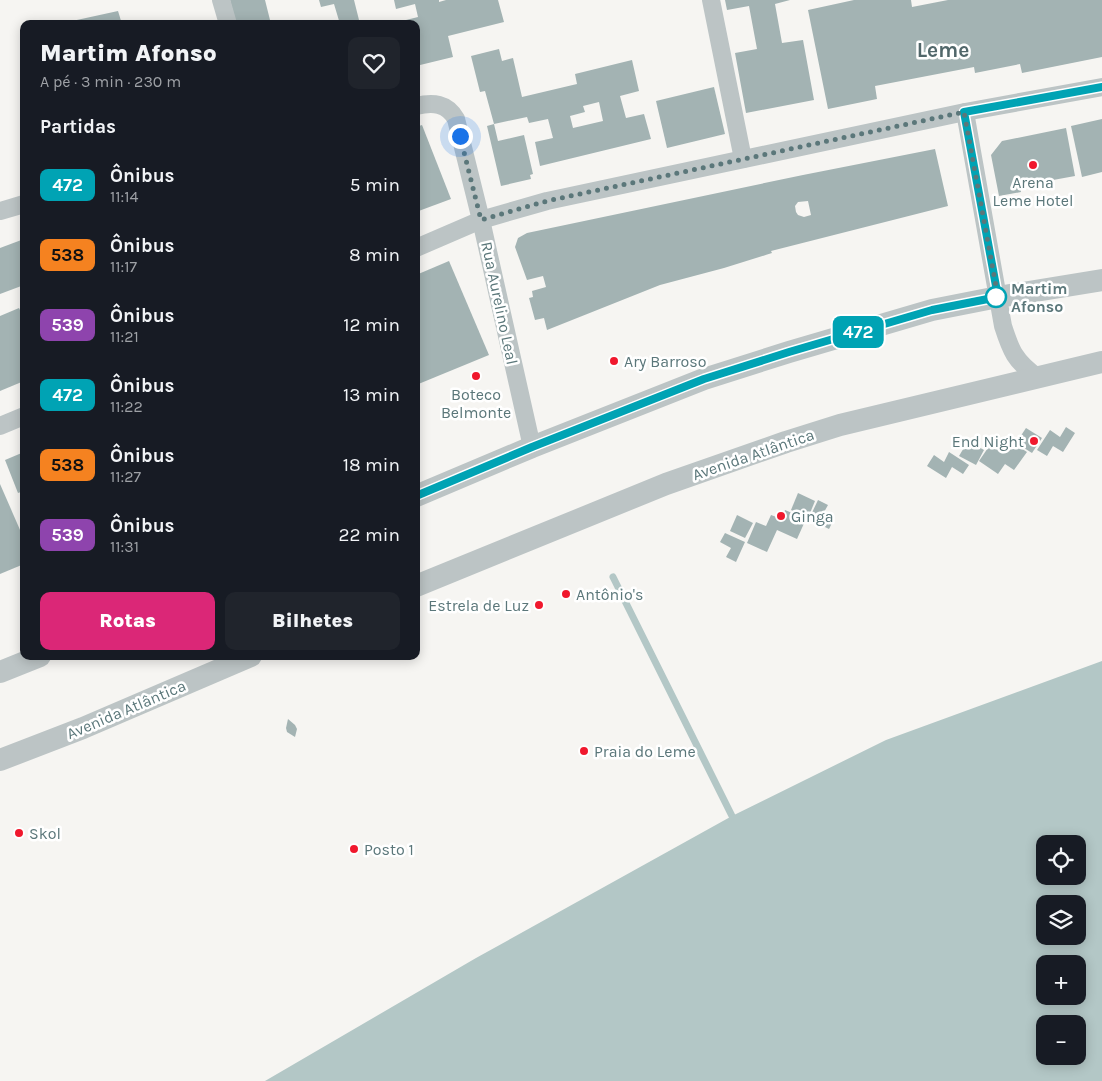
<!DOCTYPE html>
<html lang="pt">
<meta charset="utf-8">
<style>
:root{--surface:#171b24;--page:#20242c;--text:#f1f3f6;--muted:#9ea1a6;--accent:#db2777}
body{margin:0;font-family:Karla,sans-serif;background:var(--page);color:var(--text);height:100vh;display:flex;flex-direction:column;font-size:19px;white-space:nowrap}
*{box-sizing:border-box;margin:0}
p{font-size:16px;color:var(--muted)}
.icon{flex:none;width:28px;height:28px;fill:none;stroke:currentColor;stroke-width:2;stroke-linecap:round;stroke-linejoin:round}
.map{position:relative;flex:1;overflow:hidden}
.sheet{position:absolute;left:20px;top:20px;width:400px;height:640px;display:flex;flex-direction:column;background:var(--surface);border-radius:10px;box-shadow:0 2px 12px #0003}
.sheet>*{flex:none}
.badge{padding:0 10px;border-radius:8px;font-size:18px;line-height:32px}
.buttons{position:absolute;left:1036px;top:835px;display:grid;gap:10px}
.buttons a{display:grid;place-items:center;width:50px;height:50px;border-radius:10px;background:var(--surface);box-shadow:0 2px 12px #0003;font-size:25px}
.you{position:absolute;width:25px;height:25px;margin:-12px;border:4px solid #fff;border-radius:50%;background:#1a73e8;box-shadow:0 0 0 8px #1a73e833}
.map>.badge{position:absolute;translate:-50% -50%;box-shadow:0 0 0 2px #fff}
h2{padding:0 20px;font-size:19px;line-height:45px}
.round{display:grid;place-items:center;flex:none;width:52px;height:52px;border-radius:10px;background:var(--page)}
.headline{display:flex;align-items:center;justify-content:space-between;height:85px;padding:0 20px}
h1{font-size:24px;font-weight:800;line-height:38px}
.action{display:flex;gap:10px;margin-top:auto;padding:10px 20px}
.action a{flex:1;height:58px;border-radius:10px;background:var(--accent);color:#fff;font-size:20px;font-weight:800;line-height:58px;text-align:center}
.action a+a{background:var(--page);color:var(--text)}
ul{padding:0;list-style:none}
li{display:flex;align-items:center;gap:15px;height:70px;padding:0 20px}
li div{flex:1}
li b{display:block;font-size:19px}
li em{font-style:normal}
li .badge{min-width:55px;font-weight:700;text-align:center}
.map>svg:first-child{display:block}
</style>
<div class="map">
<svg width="1102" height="1081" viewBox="0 0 1102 1081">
<rect width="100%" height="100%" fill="#f6f5f2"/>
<path fill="#b3c7c6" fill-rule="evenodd" d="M1102,661V1081H265L476,958L732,816L886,740ZM1045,844H1078V876H1045ZM1045,904H1078V936H1045ZM1045,964H1078V996H1045ZM1045,1024H1078V1056H1045Z"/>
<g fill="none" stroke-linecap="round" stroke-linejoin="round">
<path stroke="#b3c7c6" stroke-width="7" d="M613,577L732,816"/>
</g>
<g fill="#a3b3b3" fill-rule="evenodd">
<path d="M230,0H265L271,24H236Z"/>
<path d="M319,0H354L360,24H340L334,4L321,7Z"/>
<path d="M394,0H439V2L446,0H498L504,22L448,36L453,57L416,66V24H403L402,21L418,17L415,4L396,9Z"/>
<path d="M725,0H790L775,4L782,43L803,40L814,100L746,113L735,53L757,49L749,6L727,10Z"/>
<path d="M854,0H911L912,7L948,0H1102V57L1022,73L1020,64L975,73L974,67L875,86L877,99L828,109L808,10Z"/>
<path d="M118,11L122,24H63V23Z"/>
<path d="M499,49L502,61L513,58L522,97L577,84L575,74L632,60L639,91L620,96L626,118L644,114L651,139L540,166L535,142L553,138L548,119L529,123L527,117L494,124L498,141L524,135L533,174L530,175L531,179L501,186L487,126L494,124L485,91L480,92L471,56ZM599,102L603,121L573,128L570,116L585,112L583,106Z"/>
<path d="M714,87L725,134L667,148L656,101Z"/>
<path d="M1102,119V172L1082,177L1071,126Z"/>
<path d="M422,125L451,199L416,212V127Z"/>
<path d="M1066,128L1075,176L1020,186L1021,192L999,196L991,155L1002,141Z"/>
<path d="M935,149L948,206L771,251L772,253L724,268L660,285L547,330L544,318L535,320L529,298L533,297L532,291L546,287L543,276L527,280L515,247L518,238L527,233L803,175ZM808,201L811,215L804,217L798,215L796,212L795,206L798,202Z"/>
<path d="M24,239V285L0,294V248Z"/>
<path d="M449,261L489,355L416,385V275Z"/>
<path d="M19,308L24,318V381L0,391V316Z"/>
<path d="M1066,427L1075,433L1063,452L1053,446L1047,456L1037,450L1050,430L1060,437Z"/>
<path d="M1026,428L1042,438L1032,453L1016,443Z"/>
<path d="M1008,440L1027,452L1014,470L1005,464L998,474L979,461L992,442L1003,448Z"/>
<path d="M968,441L984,450L976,465L959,456Z"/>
<path d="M24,452V491L18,493L5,460Z"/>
<path d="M949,452L969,465L963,474L952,467L946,478L927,466L934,455L944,462Z"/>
<path d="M0,484L24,539V564L0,574Z"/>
<path d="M798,493L815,501L808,518L791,510Z"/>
<path d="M818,500L828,505L823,514L834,519L829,529L809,519Z"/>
<path d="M785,510L806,519L797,539L777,530L767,552L747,543L756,522L766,526L771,515L782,519Z"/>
<path d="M737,515L753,523L745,538L730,531Z"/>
<path d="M725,533L745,542L736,562L726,557L731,548L720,542Z"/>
<path d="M288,719L295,725L297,729L295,737L287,732L286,728Z"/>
</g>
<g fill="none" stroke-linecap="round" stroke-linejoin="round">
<g stroke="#bcc4c5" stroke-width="18">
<path d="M221,0L228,24"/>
<path d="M711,0L743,159"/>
<path d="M416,106C433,102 447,103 456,119L481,220L532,447"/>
<path d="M965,112L1003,326C1011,351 1015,361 1037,377"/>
<path d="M0,211L24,204"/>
<path d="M416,248L481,220L547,201L965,112L1102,87"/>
<path d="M0,426L24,416"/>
</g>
<g stroke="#bcc4c5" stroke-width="22">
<path d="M416,496L532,447L704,379L789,352L932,310L998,297L1102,280"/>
<path d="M416,586L666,484L786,442L840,425L1102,362"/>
<path d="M0,672L40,656"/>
<path d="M0,760L83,728L251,656"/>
</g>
</g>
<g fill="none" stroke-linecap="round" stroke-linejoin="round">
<defs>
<path id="line" d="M416,496L532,447L704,379L789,352L932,310L998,297L964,112L1102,87"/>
</defs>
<use href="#line" stroke="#fff" stroke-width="11"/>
<use href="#line" stroke="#00a3b4" stroke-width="8"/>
<path stroke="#5b777a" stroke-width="5" stroke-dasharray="0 9" d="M460,136L481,220L547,201L964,112L998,297H996"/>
</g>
<g fill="#f0182d" stroke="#fff" stroke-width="2">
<circle cx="1033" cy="165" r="5"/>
<circle cx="614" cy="361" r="5"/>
<circle cx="476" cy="376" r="5"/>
<circle cx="1034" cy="441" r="5"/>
<circle cx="781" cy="516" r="5"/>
<circle cx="566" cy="594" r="5"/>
<circle cx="539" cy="605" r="5"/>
<circle cx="584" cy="751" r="5"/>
<circle cx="19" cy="833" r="5"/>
<circle cx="354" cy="849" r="5"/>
</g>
<circle fill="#fff" stroke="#00a3b4" stroke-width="2.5" cx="996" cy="297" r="10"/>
<g text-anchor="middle" stroke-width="5" stroke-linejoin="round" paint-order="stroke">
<g font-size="16" fill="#5b777a" stroke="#fff" text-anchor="start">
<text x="1033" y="188" text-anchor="middle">Arena<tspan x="1033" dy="18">Leme Hotel</tspan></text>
<text x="624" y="367">Ary Barroso</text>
<text x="476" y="400" text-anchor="middle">Boteco<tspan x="476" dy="18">Belmonte</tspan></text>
<text x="1024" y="447" text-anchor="end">End Night</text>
<text x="791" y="522">Ginga</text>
<text x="576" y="600">Antônio's</text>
<text x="529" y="611" text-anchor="end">Estrela de Luz</text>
<text x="594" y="757">Praia do Leme</text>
<text x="29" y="839">Skol</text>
<text x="364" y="855">Posto 1</text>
</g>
<g font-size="16" font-weight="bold" fill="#5b777a" stroke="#fff" text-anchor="start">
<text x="1011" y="294">Martim<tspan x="1011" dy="18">Afonso</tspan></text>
</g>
<g font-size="16" fill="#5b777a" stroke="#fff">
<text transform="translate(500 303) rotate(78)" y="6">Rua Aurelino Leal</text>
<text transform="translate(753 454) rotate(-19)" y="6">Avenida Atlântica</text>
<text transform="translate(126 709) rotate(-23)" y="6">Avenida Atlântica</text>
</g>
<g font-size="21" font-weight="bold" fill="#51676a" stroke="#fff">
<text x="943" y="57">Leme</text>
</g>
</g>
</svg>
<div class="buttons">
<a><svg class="icon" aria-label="locate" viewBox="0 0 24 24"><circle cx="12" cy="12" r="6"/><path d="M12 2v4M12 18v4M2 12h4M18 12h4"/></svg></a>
<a><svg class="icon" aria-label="layers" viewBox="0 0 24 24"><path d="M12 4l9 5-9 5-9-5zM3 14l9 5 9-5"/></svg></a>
<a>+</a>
<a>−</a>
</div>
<div class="you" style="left:460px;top:136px"></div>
<b class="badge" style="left:858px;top:332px;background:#00a3b4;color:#fff">472</b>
<section class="sheet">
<div class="headline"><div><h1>Martim Afonso</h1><p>A pé · 3 min · 230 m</p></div><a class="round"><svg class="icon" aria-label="heart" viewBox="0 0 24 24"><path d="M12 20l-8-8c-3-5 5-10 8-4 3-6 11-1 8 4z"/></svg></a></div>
<h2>Partidas</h2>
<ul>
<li><span class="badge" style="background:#00a3b4;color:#fff">472</span><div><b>Ônibus</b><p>11:14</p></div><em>5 min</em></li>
<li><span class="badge" style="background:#f58220;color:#111">538</span><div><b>Ônibus</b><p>11:17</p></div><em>8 min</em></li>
<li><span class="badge" style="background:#8e44ad;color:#fff">539</span><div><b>Ônibus</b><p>11:21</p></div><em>12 min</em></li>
<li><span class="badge" style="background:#00a3b4;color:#fff">472</span><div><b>Ônibus</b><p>11:22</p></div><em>13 min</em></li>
<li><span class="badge" style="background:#f58220;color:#111">538</span><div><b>Ônibus</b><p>11:27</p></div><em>18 min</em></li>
<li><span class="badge" style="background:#8e44ad;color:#fff">539</span><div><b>Ônibus</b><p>11:31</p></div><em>22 min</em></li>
</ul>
<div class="action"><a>Rotas</a><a>Bilhetes</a></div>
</section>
</div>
